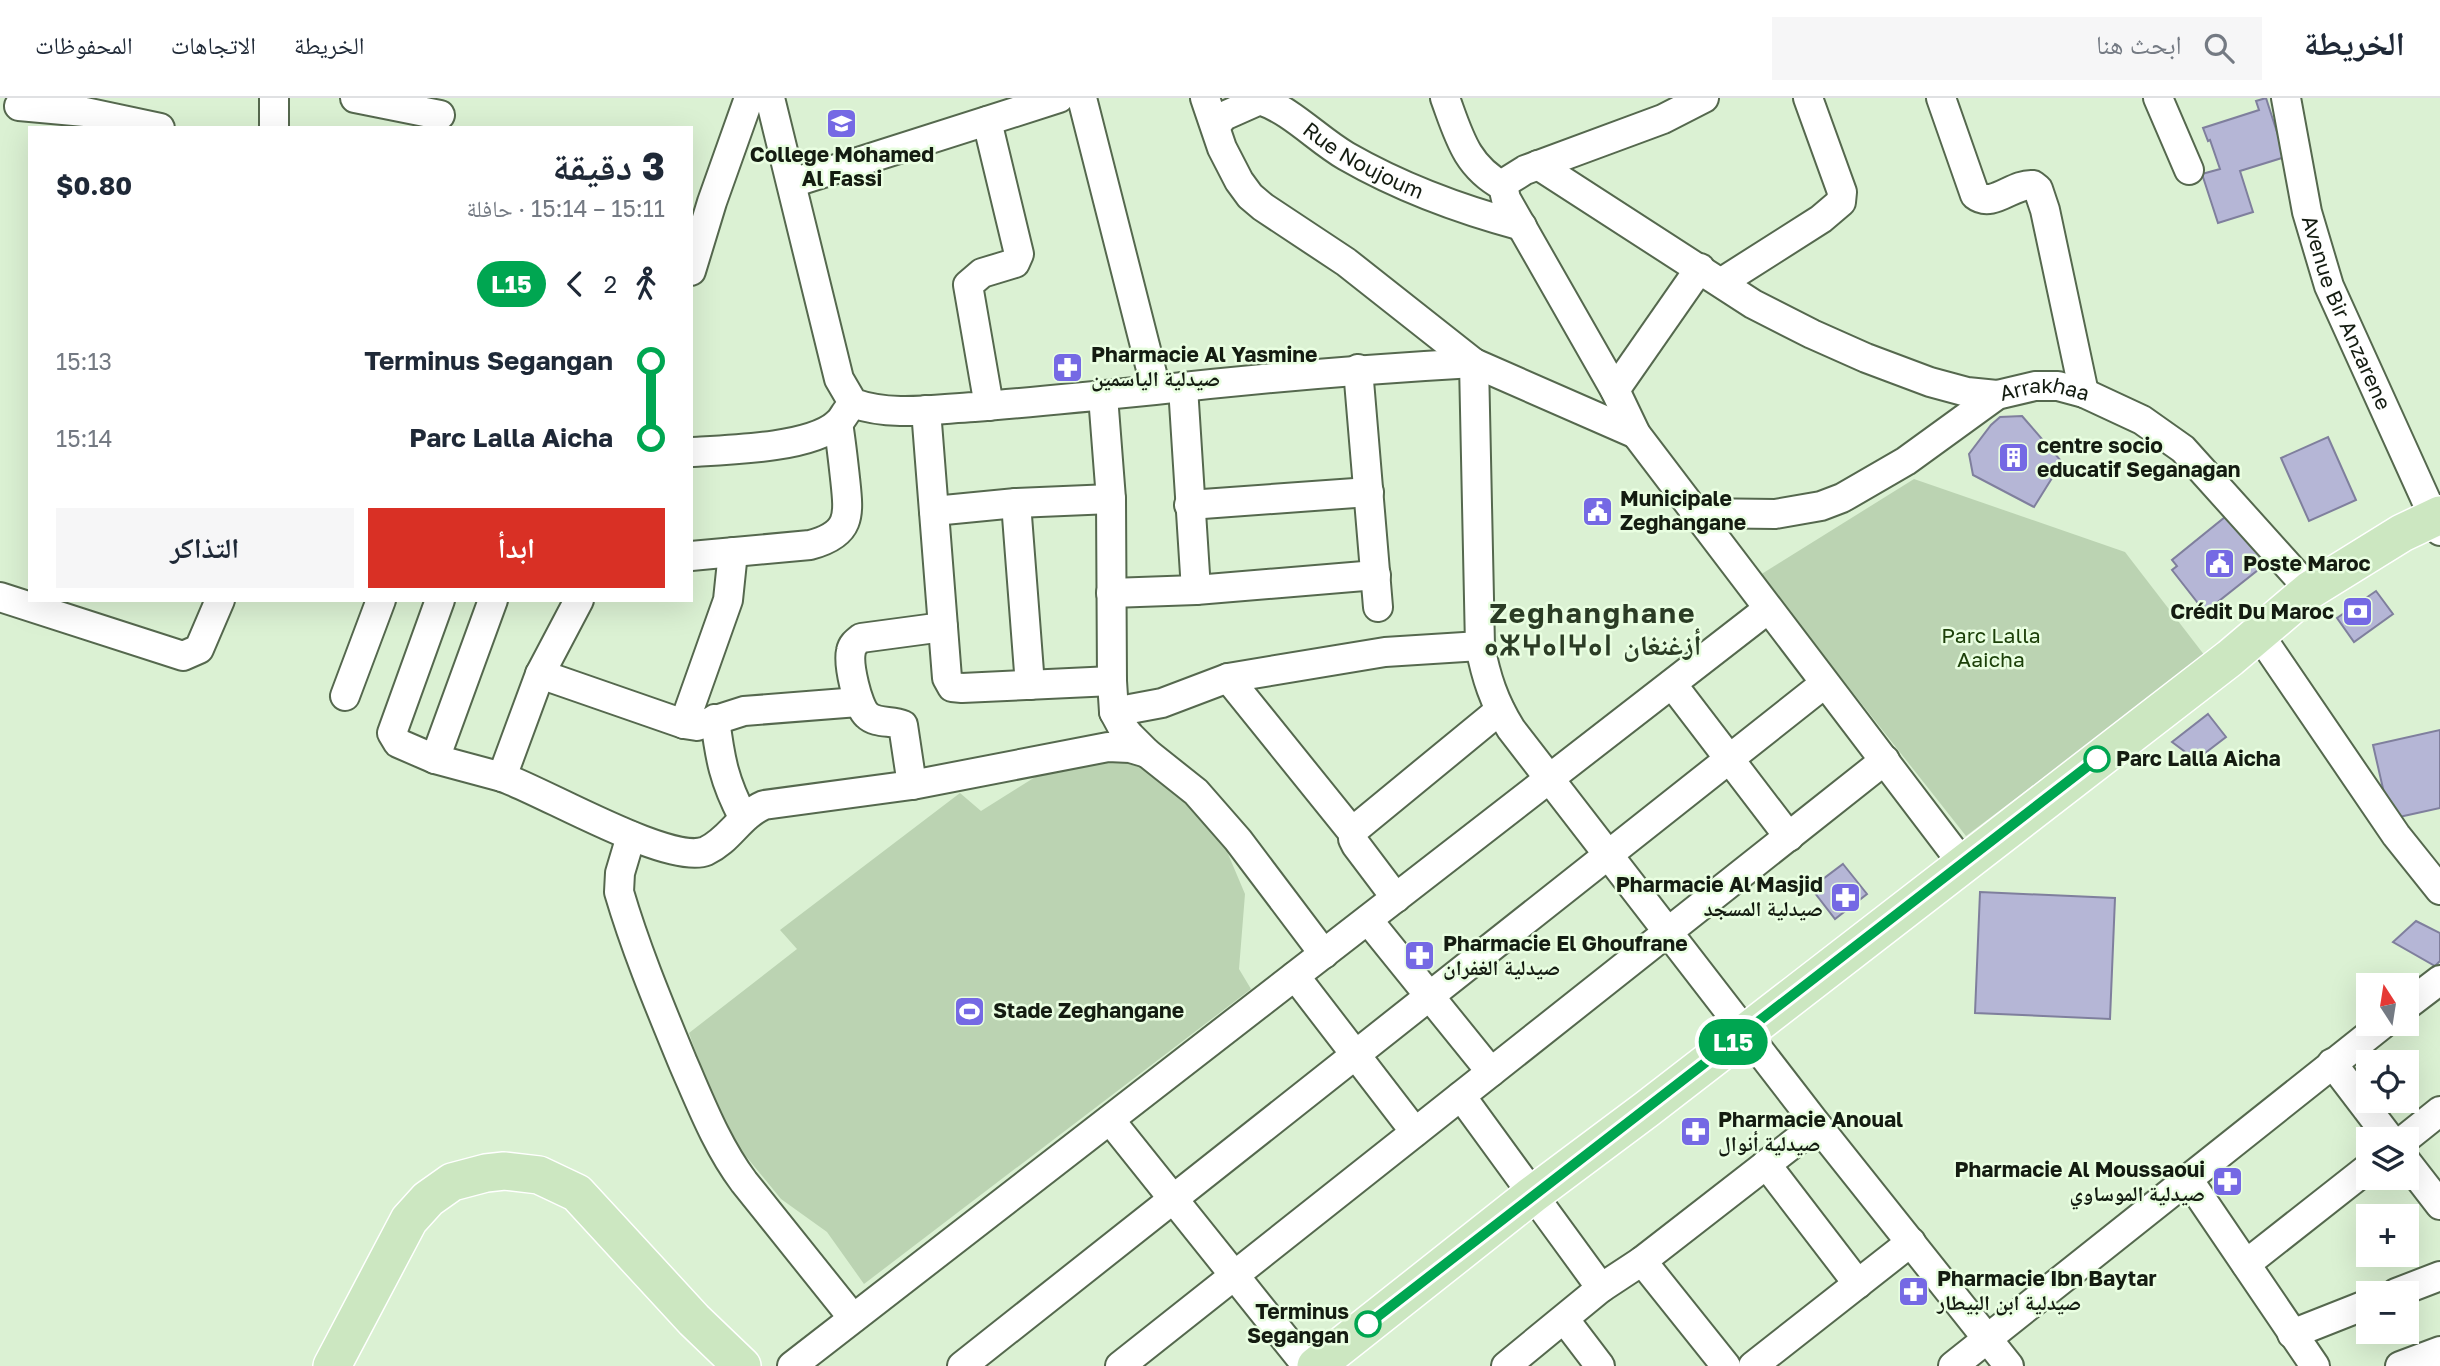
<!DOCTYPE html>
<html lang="ar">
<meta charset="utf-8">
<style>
:root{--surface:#fff;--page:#f6f6f7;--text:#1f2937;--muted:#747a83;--line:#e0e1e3;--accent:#d93025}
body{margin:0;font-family:"Golos Text","Noto Naskh Arabic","Noto Sans Tifinagh",sans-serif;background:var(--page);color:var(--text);direction:rtl;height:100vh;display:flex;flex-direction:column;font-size:26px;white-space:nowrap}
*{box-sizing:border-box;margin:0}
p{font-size:23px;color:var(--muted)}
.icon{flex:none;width:38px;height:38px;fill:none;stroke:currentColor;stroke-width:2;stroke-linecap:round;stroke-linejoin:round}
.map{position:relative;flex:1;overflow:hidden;direction:ltr}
.details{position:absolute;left:28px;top:28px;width:665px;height:476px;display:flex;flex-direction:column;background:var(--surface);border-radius:0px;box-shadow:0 7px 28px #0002;direction:rtl}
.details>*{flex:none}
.badge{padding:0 14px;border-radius:23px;font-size:24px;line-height:46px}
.needle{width:46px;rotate:348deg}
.tools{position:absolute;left:2356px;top:875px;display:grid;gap:14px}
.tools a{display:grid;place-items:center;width:63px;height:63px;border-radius:0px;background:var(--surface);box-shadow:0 7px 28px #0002;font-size:35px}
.map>.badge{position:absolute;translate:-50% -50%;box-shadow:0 0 0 4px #fff}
.legs{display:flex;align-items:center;gap:10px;height:77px;padding:0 28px;font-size:23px}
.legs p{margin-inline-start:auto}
.overview{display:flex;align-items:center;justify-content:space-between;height:119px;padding:0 28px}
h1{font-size:38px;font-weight:700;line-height:52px}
.action{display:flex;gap:14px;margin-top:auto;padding:14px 28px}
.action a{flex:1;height:80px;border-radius:0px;background:var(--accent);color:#fff;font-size:28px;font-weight:700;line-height:80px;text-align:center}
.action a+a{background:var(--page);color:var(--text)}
ul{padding:0 28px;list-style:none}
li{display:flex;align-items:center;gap:24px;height:77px;font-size:26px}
li i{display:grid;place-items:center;width:10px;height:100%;margin:0 9px;background:currentColor}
li i::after{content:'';width:18px;height:18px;margin:-9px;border:5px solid;border-radius:50%;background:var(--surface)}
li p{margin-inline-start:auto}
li:first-child i{background:linear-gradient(#0000 50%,currentColor 0)}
li:last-child i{background:linear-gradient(currentColor 50%,#0000 0)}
header{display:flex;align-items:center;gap:42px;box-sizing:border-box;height:98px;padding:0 35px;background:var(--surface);border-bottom:2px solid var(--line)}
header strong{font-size:33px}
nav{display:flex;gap:38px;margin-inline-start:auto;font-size:24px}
.search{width:490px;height:63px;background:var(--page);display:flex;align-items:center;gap:18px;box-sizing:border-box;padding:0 24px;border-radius:0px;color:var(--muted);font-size:26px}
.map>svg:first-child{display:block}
</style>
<header>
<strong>الخريطة</strong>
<div class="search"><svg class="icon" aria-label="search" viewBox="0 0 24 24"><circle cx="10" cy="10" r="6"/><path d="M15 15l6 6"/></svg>ابحث هنا</div>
<nav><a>الخريطة</a><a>الاتجاهات</a><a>المحفوظات</a></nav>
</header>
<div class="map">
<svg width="2440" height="1268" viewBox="0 0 2440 1268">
<rect width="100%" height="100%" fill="#dbf1d3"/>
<g fill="#bbd3b2">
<path d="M1914,381L2125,454L2205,558L1966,738L1760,477Z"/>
<path d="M1113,661L1164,677L1223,744L1245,796L1239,871L1251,891L864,1186L827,1134L781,1101L722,1029L689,935L797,851L780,832L960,695L981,713L1048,671Z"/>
</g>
<g fill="#b5b6d6" stroke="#7f7f9d" stroke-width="2">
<path d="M2266,0L2285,59L2240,73L2253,114L2218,125L2202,76L2220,71L2210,42L2208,43L2203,30L2259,12L2256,3Z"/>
<path d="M2022,318L2062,364L2034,409L1973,377L1969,356L1991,327L2000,319Z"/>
<path d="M2328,339L2356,402L2309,423L2281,360Z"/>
<path d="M2230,415L2268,464L2205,514L2172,472L2177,468L2172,462Z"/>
<path d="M2376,493L2393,516L2354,544L2337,520Z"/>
<path d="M2208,616L2226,639L2196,662L2172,644Z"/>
<path d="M2440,632V710L2390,721L2373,647Z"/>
<path d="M1843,766L1867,796L1835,821L1811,790Z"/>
<path d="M1980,794L2115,800L2110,921L1975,915Z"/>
<path d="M2416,823L2440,835V863L2435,868L2393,844Z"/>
</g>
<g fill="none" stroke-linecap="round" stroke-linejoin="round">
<defs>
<g id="minor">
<path d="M274,0V30"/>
<path d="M355,0L440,17"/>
<path d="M770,0L839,281L853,305C891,319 935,311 974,309C1035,304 1095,298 1155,292C1261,280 1368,271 1474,265"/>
<path d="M1082,0L1156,291"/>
<path d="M1205,0L1222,50L1239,83L1250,98L1263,109L1346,164L1474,265L1636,336"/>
<path d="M1445,0C1459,38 1466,68 1503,88L1506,101L1615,292L1636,336L1963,766"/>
<path d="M1941,0L1975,97C1993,111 2013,85 2033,87L2038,91L2045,112L2084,295"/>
<path d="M2158,0L2189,72"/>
<path id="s1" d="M2286,0L2307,114L2329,188L2440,433"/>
<path d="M19,8L85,14L160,30"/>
<path d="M987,23L1019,156L1015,165L982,175L968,187L989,308"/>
<path id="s2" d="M1216,27L1224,18L1260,2C1292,13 1317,41 1346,58C1400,89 1462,112 1522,128"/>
<path d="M1538,67L1753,206L1812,236L1866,260L1930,284L1967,294L1997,297"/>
<path d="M792,85L1059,0"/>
<path d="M1503,88L1509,82L1525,72L1663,21L1704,0"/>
<path d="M691,173L712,104L749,0"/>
<path d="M1722,184L1821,121L1841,104L1842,94L1808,0"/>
<path d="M1474,265L1480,548C1486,579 1494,604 1511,631L1817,1027L2009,1268"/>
<path d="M1358,271L1378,509"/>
<path d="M1183,289L1196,492"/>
<path d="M1615,292L1700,170"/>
<path d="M1103,298L1111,401L1112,583L1114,614L1121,627L1130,638L1147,655L1196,694L1238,742L1324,856"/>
<path d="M926,312L947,580L952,589L962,590L1112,583"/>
<path d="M691,354C728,352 810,350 837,326C841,323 844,317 847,313"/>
<path d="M1016,405L1030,587"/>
<path d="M1189,407L1369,394"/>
<path d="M934,413L1016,405L1111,401"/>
<path id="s3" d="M1694,415L1775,416L1821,408L1842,400L1906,363L1997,297L2035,288H2058L2084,295L2142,322L2183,351L2310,492"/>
<path d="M691,458L810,447C852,436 849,417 845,380C843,362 841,343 838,325"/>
<path d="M1111,495L1196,492L1376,477"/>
<path d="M0,499L183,558L199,551L220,502"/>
<path d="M440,502L392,635L398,645L435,661L502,679"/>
<path d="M579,502L540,576L502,679C543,693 670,768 706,753C730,742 739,718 764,707L912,687L903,627C892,622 876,626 867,617C857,608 848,566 851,553C852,547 856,544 861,540L943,529"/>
<path d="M2259,536L2396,737L2440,792"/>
<path d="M540,576L684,626L697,628L744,613L858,604"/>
<path d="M1228,580L1353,735"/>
<path d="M1672,586L1789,739"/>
<path d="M345,598L381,502"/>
<path d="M1114,614L1162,605L1228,580L1385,554L1480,548"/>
<path d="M715,621C720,661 724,683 743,719"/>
<path d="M684,626L728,502L733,454"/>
<path d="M435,661L493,502"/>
<path d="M912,687L1108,649L1130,650L1147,655"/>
<path d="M631,738L620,775L619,794C636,852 660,909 683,965C701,1006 717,1048 744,1084L853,1220"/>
<path d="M1396,800L1356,747L1353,741L1354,732L1500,612"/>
<path d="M1368,822L1491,974"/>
<path d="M1295,878L1415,1034"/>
<path d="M2406,908L2440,882"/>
<path d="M2332,965L2390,1041"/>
<path d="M1461,998L1601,1190"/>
<path d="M1110,1022L1307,1268"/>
<path d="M2405,1041L2440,1013"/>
<path d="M2406,1063L2440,1107"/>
<path d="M1766,1066L1858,1186"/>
<path d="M2188,1081L2315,1268"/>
<path d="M1642,1163L1726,1268"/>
<path d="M2246,1166L2368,1070"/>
<path d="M2396,1195L2440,1178"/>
<path d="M1565,1222L1600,1268"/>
<path d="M2292,1236L2368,1206"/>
<path d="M792,1268L1768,511"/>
<path d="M962,1268L1824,586"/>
<path d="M1120,1268L1885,662"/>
<path d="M1506,1268L1601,1190L1642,1163L1817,1027"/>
<path d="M1753,1268L1911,1144"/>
<path d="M1953,1268L2383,926"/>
<path d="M2400,1268L2440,1253"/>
</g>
<g id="major">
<path d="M332,1268L409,1122L428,1101L452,1084L486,1075L504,1073L539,1077L577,1095L694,1222L742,1268"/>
<path d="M1316,1268L1532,1097L1647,1011L2230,560L2310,492L2402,435L2440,417"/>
</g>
</defs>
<use href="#minor" stroke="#55684e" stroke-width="32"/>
<use href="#major" stroke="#fff" stroke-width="40"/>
<use href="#minor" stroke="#fff" stroke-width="28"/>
<use href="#major" stroke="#cce7c1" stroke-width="37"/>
</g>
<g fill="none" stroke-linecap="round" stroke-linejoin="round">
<defs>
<path id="line-1" d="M1368,1226L2097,661"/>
</defs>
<use href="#line-1" stroke="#fff" stroke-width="16"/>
<use href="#line-1" stroke="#00a651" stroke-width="10"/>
</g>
<defs>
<symbol id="university-square" viewBox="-11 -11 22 22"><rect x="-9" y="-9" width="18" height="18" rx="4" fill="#7569e4" stroke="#e9fee1"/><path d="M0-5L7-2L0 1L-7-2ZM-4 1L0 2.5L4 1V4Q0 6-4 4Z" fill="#fff"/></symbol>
<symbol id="pharmacy-square" viewBox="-11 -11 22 22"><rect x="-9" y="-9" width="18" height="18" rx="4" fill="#7569e4" stroke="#e9fee1"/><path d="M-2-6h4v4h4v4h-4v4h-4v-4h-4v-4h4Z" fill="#fff"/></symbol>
<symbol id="building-square" viewBox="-11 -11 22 22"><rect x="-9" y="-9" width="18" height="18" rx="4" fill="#7569e4" stroke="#e9fee1"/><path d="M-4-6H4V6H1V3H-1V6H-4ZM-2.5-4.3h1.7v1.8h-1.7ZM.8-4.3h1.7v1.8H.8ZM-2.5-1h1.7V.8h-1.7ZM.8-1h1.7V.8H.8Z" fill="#fff"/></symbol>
<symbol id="civic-square" viewBox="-11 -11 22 22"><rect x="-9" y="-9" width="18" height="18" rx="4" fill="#7569e4" stroke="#e9fee1"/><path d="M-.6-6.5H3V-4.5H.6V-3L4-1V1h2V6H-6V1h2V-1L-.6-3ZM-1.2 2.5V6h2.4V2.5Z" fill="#fff"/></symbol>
<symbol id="bank-square" viewBox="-11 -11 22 22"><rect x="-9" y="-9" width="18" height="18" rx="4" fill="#7569e4" stroke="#e9fee1"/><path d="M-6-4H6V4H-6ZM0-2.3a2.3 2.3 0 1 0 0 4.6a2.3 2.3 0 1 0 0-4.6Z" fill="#fff"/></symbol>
<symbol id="stadium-square" viewBox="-11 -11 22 22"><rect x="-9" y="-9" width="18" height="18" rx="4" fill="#7569e4" stroke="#e9fee1"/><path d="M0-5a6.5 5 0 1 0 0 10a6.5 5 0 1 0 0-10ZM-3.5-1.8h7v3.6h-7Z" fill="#fff"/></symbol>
</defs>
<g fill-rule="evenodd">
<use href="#university-square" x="824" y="8" width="35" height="35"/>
<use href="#pharmacy-square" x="1050" y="252" width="35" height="35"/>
<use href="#building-square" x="1996" y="342" width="35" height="35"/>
<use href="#civic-square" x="1580" y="396" width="35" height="35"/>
<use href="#civic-square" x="2202" y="448" width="35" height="35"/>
<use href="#bank-square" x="2340" y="496" width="35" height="35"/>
<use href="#pharmacy-square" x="1828" y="782" width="35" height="35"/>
<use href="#pharmacy-square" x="1402" y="840" width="35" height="35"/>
<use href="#stadium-square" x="952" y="896" width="35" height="35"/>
<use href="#pharmacy-square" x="1678" y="1016" width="35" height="35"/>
<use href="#pharmacy-square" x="2210" y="1066" width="35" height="35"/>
<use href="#pharmacy-square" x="1896" y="1176" width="35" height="35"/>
</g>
<g fill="#fff" stroke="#00a651" stroke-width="3.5">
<circle cx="2097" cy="661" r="12"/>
<circle cx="1368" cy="1226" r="12"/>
</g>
<g text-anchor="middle" stroke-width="5" stroke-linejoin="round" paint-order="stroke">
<g font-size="21" font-weight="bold" fill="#141c11" stroke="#e9fee1" text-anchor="start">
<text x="842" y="64" text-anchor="middle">College Mohamed<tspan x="842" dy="24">Al Fassi</tspan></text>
<text x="1091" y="264">Pharmacie Al Yasmine<tspan x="1091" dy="24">صيدلية الياسمين</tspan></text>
<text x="2037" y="355">centre socio<tspan x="2037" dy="24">educatif Seganagan</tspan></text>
<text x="1620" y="408">Municipale<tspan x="1620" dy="24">Zeghangane</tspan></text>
<text x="2243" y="473">Poste Maroc</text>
<text x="2334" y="521" text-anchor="end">Crédit Du Maroc</text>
<text x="1823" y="794" text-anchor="end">Pharmacie Al Masjid<tspan x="1823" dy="24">صيدلية المسجد</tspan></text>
<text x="1443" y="853">Pharmacie El Ghoufrane<tspan x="1443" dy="24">صيدلية الغفران</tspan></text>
<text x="993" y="920">Stade Zeghangane</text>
<text x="1718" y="1029">Pharmacie Anoual<tspan x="1718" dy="24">صيدلية أنوال</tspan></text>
<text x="2205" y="1079" text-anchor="end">Pharmacie Al Moussaoui<tspan x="2205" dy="24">صيدلية الموساوي</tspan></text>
<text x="1937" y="1188">Pharmacie Ibn Baytar<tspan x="1937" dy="24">صيدلية ابن البيطار</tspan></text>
</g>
<g font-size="21" fill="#141c11" stroke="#e9fee1">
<text dy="7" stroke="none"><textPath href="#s2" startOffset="172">Rue Noujoum</textPath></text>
<text dy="7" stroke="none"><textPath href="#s1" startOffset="224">Avenue Bir Anzarene</textPath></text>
<text dy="7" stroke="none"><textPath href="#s3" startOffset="385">Arrakhaa</textPath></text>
</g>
<g font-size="21" fill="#1c4009" stroke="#e9fee1">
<text x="1991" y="545">Parc Lalla<tspan x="1991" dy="24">Aaicha</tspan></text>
</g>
<g font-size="21" font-weight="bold" fill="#141c11" stroke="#e9fee1" text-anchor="start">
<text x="2116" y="668">Parc Lalla Aicha</text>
<text x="1349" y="1221" text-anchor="end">Terminus<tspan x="1349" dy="24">Segangan</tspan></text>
</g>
<g font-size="28" font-weight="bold" letter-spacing="2" fill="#2b3c25" stroke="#e9fee1">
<text x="1593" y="525">Zeghanghane<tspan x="1593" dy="32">ⴰⵣⵖⴰⵏⵖⴰⵏ أزغنغان</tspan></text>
</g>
</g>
</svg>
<div class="tools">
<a><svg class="needle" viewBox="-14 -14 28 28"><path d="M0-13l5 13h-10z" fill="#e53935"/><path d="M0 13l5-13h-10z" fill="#747a83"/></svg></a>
<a><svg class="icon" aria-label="locate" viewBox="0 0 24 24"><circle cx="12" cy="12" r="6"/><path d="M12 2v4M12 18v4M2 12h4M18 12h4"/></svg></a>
<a><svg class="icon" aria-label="layers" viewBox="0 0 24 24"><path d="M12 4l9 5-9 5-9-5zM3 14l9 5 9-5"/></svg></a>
<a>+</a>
<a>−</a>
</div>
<b class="badge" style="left:1733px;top:944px;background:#00a651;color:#fff">L15</b>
<section class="details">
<div class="overview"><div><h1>3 دقيقة</h1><p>15:11 – 15:14 · حافلة</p></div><b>$0.80</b></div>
<div class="legs"><svg class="icon" aria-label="walk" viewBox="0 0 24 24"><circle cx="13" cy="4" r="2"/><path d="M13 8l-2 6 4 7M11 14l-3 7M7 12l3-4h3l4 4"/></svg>2<svg class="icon" aria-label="back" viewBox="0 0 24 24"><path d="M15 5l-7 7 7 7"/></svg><b class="badge" style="background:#00a651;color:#fff">L15</b></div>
<ul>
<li><i style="color:#00a651"></i><b>Terminus Segangan</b><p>15:13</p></li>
<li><i style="color:#00a651"></i><b>Parc Lalla Aicha</b><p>15:14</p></li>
</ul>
<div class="action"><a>ابدأ</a><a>التذاكر</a></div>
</section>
</div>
